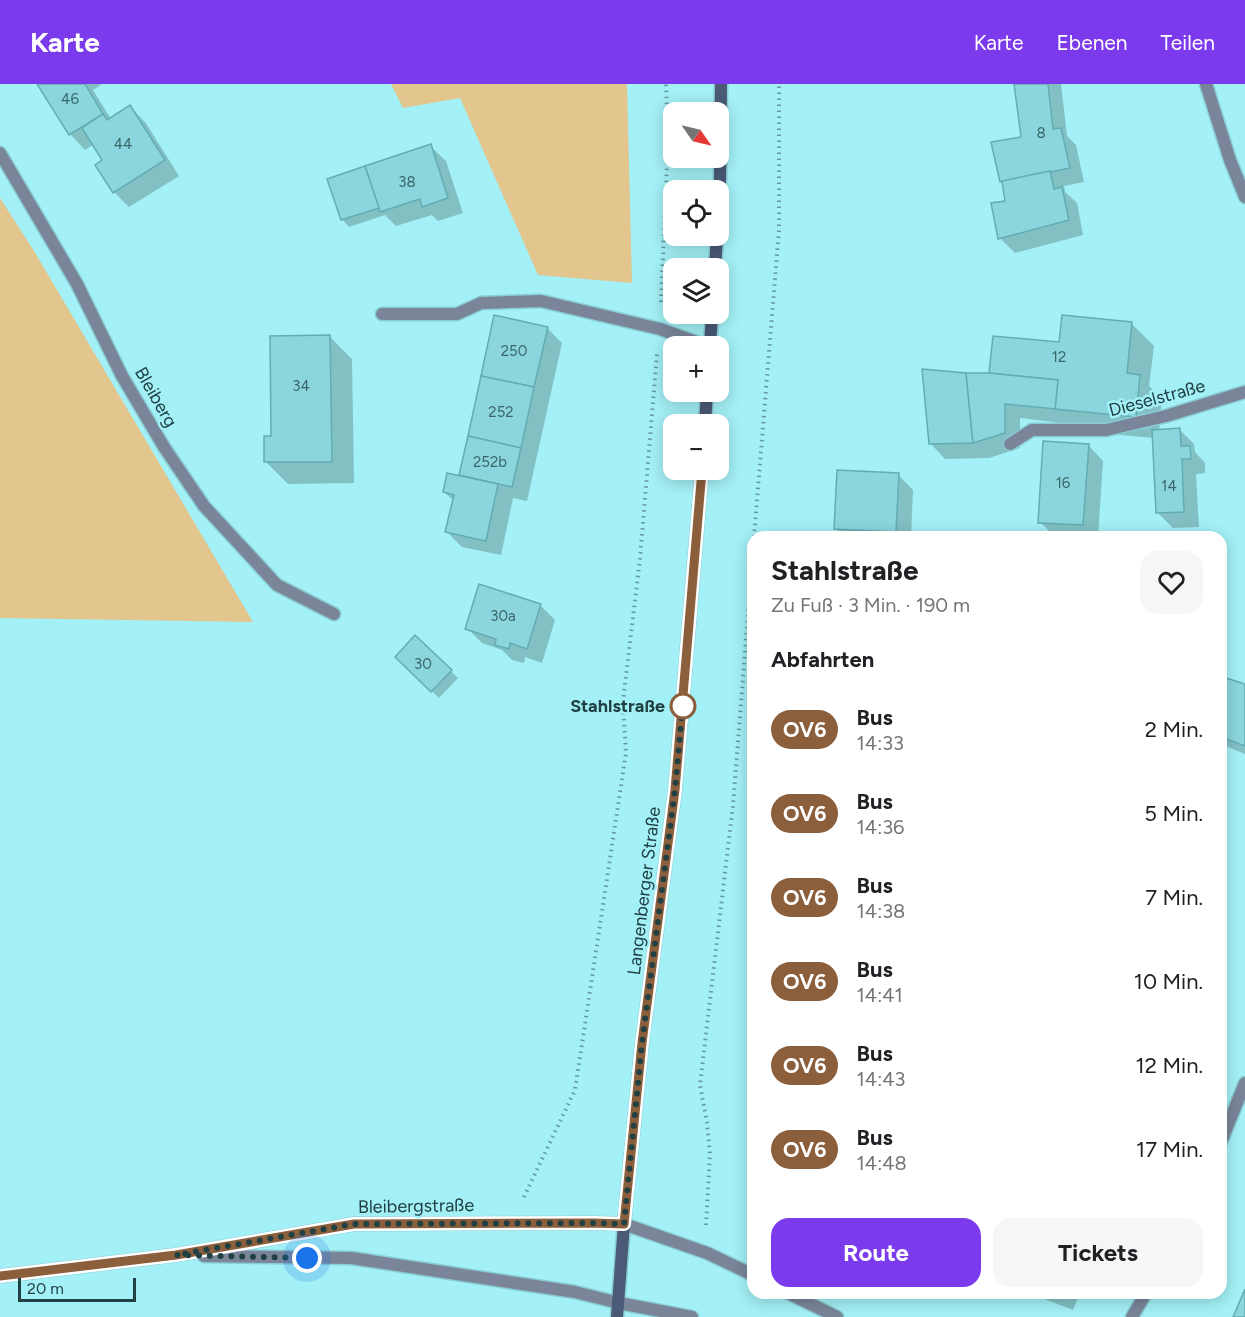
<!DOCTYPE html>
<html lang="de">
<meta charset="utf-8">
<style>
:root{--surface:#fff;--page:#f6f6f6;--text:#202124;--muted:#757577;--accent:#7c3aed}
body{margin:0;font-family:Figtree,sans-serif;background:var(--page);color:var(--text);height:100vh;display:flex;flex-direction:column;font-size:22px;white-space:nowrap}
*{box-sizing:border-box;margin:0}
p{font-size:20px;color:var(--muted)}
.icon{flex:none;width:33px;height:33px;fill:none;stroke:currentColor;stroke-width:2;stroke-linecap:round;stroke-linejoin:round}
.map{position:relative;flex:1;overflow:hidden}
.drawer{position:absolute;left:747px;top:447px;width:480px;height:768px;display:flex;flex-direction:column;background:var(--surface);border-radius:18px;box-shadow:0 3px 15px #0003}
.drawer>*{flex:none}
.badge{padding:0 12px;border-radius:20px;font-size:21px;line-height:39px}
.needle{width:39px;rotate:124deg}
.controls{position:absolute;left:663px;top:18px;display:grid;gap:12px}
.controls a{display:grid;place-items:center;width:66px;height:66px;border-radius:12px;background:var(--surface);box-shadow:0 3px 15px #0003;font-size:30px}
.scale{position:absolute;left:18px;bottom:15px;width:118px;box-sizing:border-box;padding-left:6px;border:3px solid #204043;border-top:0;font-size:16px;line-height:21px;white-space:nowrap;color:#204043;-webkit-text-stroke:4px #a3f0f6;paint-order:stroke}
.you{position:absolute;width:30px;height:30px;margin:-15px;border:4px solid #fff;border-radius:50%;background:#1a73e8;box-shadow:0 0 0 9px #1a73e833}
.map>.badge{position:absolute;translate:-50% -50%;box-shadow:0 0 0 3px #fff}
h2{padding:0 24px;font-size:22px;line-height:54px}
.round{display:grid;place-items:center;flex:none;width:63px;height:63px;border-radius:18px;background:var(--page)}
.summary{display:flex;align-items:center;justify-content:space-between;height:102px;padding:0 24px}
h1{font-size:28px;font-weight:700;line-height:45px}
.action{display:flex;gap:12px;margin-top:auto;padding:12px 24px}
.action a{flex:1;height:69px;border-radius:18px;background:var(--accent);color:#fff;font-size:24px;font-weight:700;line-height:69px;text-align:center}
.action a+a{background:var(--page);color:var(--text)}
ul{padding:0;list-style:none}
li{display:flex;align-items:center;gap:18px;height:84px;padding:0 24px}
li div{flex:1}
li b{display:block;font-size:22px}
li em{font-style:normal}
li .badge{min-width:66px;font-weight:700;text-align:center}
header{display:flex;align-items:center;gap:36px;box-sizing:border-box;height:84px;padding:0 30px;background:var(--accent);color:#fff}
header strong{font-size:28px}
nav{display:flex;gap:33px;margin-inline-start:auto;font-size:21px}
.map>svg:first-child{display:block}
</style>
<header>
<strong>Karte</strong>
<nav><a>Karte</a><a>Ebenen</a><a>Teilen</a></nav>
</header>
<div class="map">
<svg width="1245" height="1233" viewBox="0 0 1245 1233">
<rect width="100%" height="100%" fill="#a3f0f6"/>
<g fill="#e3c58e">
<path d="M391,0H627L632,199L538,191L460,14L403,24Z"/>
<path d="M0,114L34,167L253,538L0,534Z"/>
</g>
<g fill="#0003">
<path d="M39,0H102L93,6L111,35L130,23L145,38L179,92L129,123L114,108L97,81L104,76L94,60L85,66L70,50Z"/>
<path d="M1016,0H1061L1067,52L1076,61L1084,98L1064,102L1065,108L1077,119L1083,151L1015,169L1000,154L1007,118L1004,100L1001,97L1023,54Z"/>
<path d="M430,62L446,77L463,129L438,137L432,131L396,142L385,131L349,143L342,135Z"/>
<path d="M496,232L547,244L562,259L527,417L513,414L501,471L462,463L447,448L454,417L444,408L460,393Z"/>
<path d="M1132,240L1154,262L1149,302L1162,314L1159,347L1179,345L1194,360L1195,368L1205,379V389L1196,390L1199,443L1173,444L1158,429L1154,354L1078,347L1071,340L1020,334V364L989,374L945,375L930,359L966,290H990L1060,260Z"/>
<path d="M330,253L352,275L354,399L288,400L266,378L273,353Z"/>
<path d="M1088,361L1103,377L1098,453H1055L1040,438Z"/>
<path d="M898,391L913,406L911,453H844L835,444Z"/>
<path d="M540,521L555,536L542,579L525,573L524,579L512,576L502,566L482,559L467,544Z"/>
<path d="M415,553L458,594L439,614L397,573Z"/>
<path d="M1245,602V670L1221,660V612Z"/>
<path d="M1029,1209H1080L1073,1226Z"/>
</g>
<g fill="#8ad6dc" stroke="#61adb3" stroke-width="1.5">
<path d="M37,0H85L103,30L69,51Z"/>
<path d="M1014,0H1048L1053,45L1061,44L1070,84L1000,98L991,58L1021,53Z"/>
<path d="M130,21L165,76L113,109L95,81L102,76L82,44L103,30L107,36Z"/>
<path d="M431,60L448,114L422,123L420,115L380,128L365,82Z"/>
<path d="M365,82L379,124L341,136L327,95Z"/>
<path d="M1050,87L1054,105L1062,103L1069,136L998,155L991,119L1005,117L1002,97Z"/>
<path d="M494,231L548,243L534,303L481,292Z"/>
<path d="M1062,231L1132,238L1127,289L1140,291L1136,333L1055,325L1058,296L989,289L993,252L1059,258Z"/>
<path d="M330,251L332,378H264V352H271L270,252Z"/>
<path d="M922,285L966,289L973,359L929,360Z"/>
<path d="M966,289H989L1058,296L1055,325L1005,320V349L973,359Z"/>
<path d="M481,292L534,303L521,364L468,352Z"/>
<path d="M1180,344L1181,362H1190L1191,375H1182L1184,428L1156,429L1152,346Z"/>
<path d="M468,352L521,364L512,403L459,391Z"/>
<path d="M1043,357L1089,360L1083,441L1038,439Z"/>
<path d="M837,386L899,389L896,448L834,445Z"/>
<path d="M447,389L498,400L486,457L445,448L454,411L443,408Z"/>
<path d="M479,500L541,520L527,565L510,559L509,565L495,561L496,555L465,545Z"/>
<path d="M415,551L452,586L431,608L395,573Z"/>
<path d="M1226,594L1245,600V662L1221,653V607Z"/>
<path d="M1245,1205V1233H1233Z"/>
</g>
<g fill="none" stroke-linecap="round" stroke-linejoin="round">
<defs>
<g id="service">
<path d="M382,230H457L481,219L541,217L660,245L707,262"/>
<path d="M1010,360L1032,346H1106L1166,332L1245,308"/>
</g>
<g id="minor">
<path d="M1206,0L1230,76L1245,113"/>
<path d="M0,69L77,200L122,292L164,363L204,422L277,501L334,530"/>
<path d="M1221,1058L1245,999"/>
<path d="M1132,1233L1146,1209"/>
</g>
<g id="tertiary">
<path d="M204,1172L351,1174L575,1208L619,1219L692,1233"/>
<path d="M0,1192L176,1171L354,1140L594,1139L624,1140L707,1169L753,1191"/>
<path d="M788,1209L837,1233"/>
</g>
<g id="secondary">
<path d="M718,123L720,96L721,0"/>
<path d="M715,184L717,152"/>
<path d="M710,262L712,230"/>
<path d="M705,340L707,308"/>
<path d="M617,1233L624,1140L642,959L675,706L702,386"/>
</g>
</defs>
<use href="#service" stroke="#89cdd2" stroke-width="15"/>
<use href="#minor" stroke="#89cdd2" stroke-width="15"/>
<use href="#tertiary" stroke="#89cdd2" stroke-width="15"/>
<use href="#secondary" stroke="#89cdd2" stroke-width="15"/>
<g stroke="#639a9e" stroke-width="4" stroke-dasharray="1.5 4.5" stroke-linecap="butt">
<path d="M661,218L668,59L666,0"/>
<path d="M754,453L779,146V0"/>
<path d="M524,1113L575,1006L626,669L623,617L640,475L657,270"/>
<path d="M706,1141L710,1070L707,1038L700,1001L733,721L753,467"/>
</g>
<use href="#service" stroke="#7a859a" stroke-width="12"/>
<use href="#minor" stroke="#7a859a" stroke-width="12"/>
<use href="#tertiary" stroke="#7a859a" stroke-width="12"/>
<use href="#secondary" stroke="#4a5a77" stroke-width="12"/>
</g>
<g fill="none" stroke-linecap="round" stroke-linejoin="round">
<defs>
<path id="line" d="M0,1192L176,1171L354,1140L594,1139L624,1140L642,959L675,706L702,386"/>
</defs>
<use href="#line" stroke="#fff" stroke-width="14"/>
<use href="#line" stroke="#8b5e3c" stroke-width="9"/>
<path stroke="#204043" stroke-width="6" stroke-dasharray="0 10.8" d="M307,1174L176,1171L354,1140L594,1139L624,1140L642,959L675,706L683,619V622"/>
</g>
<circle fill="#fff" stroke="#8b5e3c" stroke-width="3" cx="683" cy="622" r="12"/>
<g text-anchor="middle" stroke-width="5" stroke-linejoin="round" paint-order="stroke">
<g font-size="15" fill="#3a6669">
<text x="70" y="20">46</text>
<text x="1041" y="54">8</text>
<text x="123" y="65">44</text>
<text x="407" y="103">38</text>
<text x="514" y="272">250</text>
<text x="1059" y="278">12</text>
<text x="301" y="307">34</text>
<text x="501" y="333">252</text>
<text x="490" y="383">252b</text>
<text x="1063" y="404">16</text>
<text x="1169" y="407">14</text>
<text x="503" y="537">30a</text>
<text x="423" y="585">30</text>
</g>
<g font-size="18" fill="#204043" stroke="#a3f0f6">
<text transform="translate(156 313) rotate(60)" y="6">Bleiberg</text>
<text transform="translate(1157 314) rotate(-15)" y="6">Dieselstraße</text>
<text transform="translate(644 807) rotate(-83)" y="6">Langenberger Straße</text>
<text transform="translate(416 1122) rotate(-1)" y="6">Bleibergstraße</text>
</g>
<g font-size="18" font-weight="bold" fill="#204043" stroke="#a3f0f6" text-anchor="end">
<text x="665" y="628">Stahlstraße</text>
</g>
</g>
</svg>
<div class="controls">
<a><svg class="needle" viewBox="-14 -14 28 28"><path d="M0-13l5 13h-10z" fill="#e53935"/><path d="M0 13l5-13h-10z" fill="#757577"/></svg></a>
<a><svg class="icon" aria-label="locate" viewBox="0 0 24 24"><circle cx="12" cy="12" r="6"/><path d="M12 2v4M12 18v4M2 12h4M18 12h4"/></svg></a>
<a><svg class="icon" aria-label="layers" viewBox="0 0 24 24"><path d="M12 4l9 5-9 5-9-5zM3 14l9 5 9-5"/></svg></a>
<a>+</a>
<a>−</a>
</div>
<div class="scale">20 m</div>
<div class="you" style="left:307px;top:1174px"></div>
<section class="drawer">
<div class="summary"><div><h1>Stahlstraße</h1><p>Zu Fuß · 3 Min. · 190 m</p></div><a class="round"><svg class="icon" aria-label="heart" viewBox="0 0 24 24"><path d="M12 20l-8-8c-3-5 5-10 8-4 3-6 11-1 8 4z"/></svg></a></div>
<h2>Abfahrten</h2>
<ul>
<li><span class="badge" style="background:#8b5e3c;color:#fff">OV6</span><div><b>Bus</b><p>14:33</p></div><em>2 Min.</em></li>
<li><span class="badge" style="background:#8b5e3c;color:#fff">OV6</span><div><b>Bus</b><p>14:36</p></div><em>5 Min.</em></li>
<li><span class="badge" style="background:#8b5e3c;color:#fff">OV6</span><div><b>Bus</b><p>14:38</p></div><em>7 Min.</em></li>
<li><span class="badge" style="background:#8b5e3c;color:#fff">OV6</span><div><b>Bus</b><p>14:41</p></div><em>10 Min.</em></li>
<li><span class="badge" style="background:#8b5e3c;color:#fff">OV6</span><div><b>Bus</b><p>14:43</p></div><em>12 Min.</em></li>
<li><span class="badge" style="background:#8b5e3c;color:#fff">OV6</span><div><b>Bus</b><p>14:48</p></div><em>17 Min.</em></li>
</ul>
<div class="action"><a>Route</a><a>Tickets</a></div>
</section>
</div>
